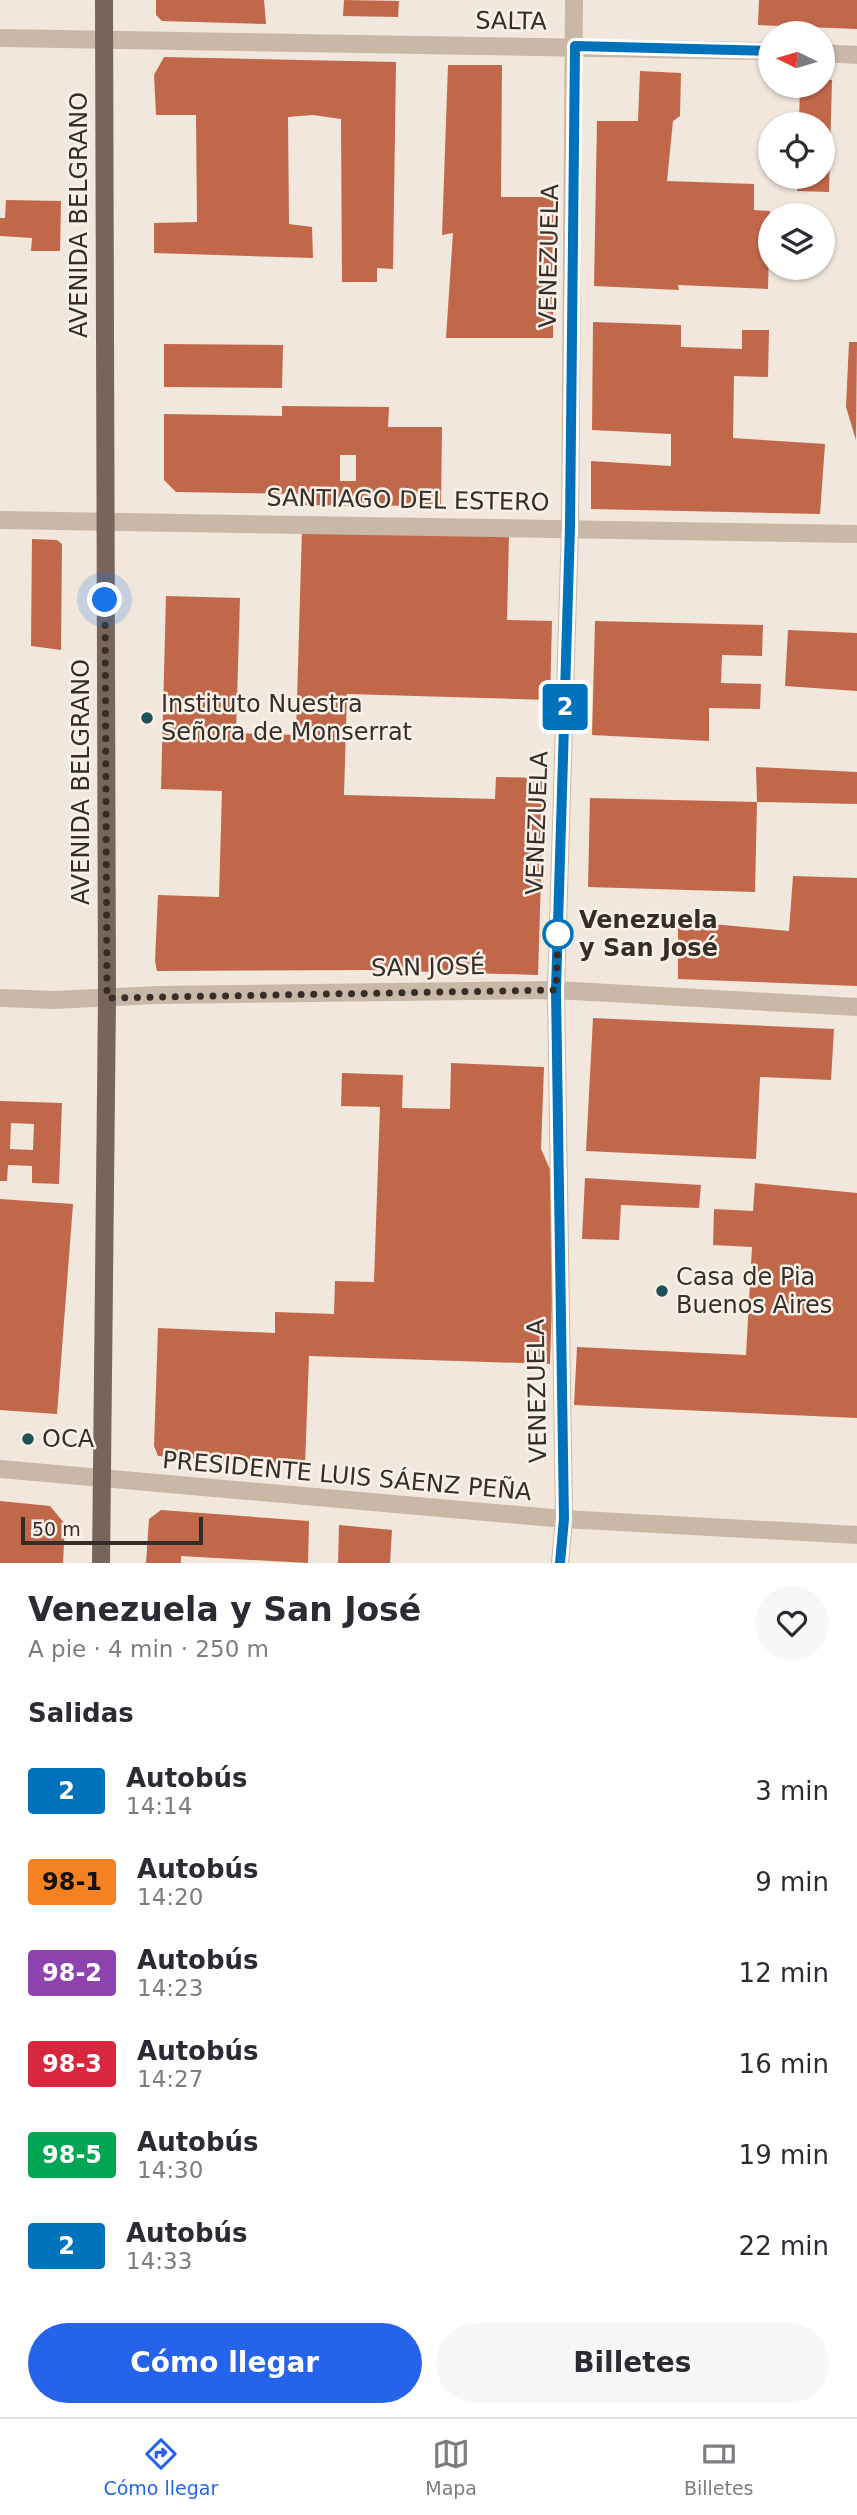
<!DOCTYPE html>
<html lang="es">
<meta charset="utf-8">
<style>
:root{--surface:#fff;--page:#f7f7f7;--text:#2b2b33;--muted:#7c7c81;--line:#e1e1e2;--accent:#2563eb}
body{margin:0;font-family:"DejaVu Sans",sans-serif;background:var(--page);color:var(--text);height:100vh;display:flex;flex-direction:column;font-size:26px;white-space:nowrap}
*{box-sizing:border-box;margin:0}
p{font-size:23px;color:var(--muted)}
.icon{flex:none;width:38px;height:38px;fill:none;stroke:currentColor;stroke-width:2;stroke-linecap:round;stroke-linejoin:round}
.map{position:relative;height:1563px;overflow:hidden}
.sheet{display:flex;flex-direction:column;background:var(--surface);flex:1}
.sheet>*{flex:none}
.badge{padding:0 14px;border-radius:5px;font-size:24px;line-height:46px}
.needle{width:46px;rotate:275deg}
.controls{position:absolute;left:758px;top:21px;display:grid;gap:14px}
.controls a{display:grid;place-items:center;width:77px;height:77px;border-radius:50%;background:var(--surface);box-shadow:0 2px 5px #0004;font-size:35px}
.scale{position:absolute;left:21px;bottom:18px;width:182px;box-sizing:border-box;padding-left:7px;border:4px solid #362d28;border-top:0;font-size:19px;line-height:24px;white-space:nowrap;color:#362d28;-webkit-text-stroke:5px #f9f1e8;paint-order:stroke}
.you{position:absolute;width:35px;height:35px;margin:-18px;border:5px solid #fff;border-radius:50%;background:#1a73e8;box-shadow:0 0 0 10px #1a73e833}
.map>.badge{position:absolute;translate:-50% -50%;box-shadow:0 0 0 4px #fff}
h2{padding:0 28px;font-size:26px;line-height:63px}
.round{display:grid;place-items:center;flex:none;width:74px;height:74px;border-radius:37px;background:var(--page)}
.summary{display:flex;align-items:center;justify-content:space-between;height:119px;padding:0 28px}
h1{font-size:33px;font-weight:700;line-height:52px}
.cta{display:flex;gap:14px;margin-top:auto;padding:14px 28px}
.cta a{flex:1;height:80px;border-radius:42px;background:var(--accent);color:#fff;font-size:28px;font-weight:700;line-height:80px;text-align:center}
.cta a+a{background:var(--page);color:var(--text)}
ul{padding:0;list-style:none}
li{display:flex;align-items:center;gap:21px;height:91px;padding:0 28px}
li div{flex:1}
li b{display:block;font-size:26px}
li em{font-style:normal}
li .badge{min-width:77px;font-weight:700;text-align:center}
.dock{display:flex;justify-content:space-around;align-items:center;height:98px;border-top:2px solid var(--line);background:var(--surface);font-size:19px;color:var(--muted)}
.dock a{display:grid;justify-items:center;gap:4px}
.dock .on{color:var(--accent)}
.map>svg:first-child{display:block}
</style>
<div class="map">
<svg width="857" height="1563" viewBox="0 0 857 1563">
<rect width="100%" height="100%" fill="#f1e7dc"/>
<g fill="#c1684a" fill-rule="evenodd">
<path d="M156,0H264L266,24L162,21L156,15Z"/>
<path d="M344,0L399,1L398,17L343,16Z"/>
<path d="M759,0H857V29L758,25Z"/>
<path d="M164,57L396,62L393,269L377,268V282H342L341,119L313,115L288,117L289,224L312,227L313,258L154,253V223L197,222L196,115H156L154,75Z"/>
<path d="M448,65H502L501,197H554L553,338H446L453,233L442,235Z"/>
<path d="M640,71L681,73L680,116L673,121L667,181L754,184V210L770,211L768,289L678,285L679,290L594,286L597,121H638Z"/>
<path d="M822,79L832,80L829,192L797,191V177H822V124H799L800,86H822Z"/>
<path d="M6,200L61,201L60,251H31L32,238L0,236V218H5Z"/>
<path d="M593,322L681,325V347L742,349V330H769L768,377L734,376L733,438L825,444L820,514L591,509V461L671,466V434L592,430Z"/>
<path d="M849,342H857L856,440L846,407Z"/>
<path d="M164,344L283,345L282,388L164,387Z"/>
<path d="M282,406L389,407L388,427H442L441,506L301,505L302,494L176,492L164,480V414L282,416ZM340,455H356V481H340Z"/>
<path d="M302,528L509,534L507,620L552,621L550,700L347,694L344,795L495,799L496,777L544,778L538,975L367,970L157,971L155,961L158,895L219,897L222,791L161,789L166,596L240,598L236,733L296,735Z"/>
<path d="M32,539L57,540L62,544L61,650L31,646Z"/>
<path d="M595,621L763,625L762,656L722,655L721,683L761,684L760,709L709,708V741L592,735Z"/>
<path d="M788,630L857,633V691L785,686Z"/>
<path d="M756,767L857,772V804L757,802Z"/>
<path d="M590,798L757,802L755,892L588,887Z"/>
<path d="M793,876L857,878V986L678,979V921L789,931Z"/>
<path d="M593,1018L834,1029L831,1080L760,1077L756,1159L586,1151Z"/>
<path d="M451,1063L544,1067L541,1149L556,1183L550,1364L309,1356L305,1466L158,1456L154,1446L158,1328L275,1333V1312L334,1314L335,1281L374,1282L380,1107L341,1106L342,1073L403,1075L402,1108L450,1109Z"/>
<path d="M0,1101L62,1103L59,1184L32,1183V1166L8,1165L7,1181H0ZM11,1123L34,1124L33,1150L10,1149Z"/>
<path d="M585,1178L701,1185L699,1208L621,1205L619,1240L582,1239Z"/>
<path d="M755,1183L857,1193V1418L574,1405L577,1347L746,1355L752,1247L713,1245L714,1209L753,1211Z"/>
<path d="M0,1199L73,1204L57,1414L0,1410Z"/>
<path d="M0,1501L50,1506L65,1524L63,1563H0Z"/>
<path d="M161,1510L309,1521L308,1563L181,1556V1563H146L149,1519Z"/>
<path d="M339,1525L392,1530L390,1563H338Z"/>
</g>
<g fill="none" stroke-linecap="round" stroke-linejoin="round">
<g stroke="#c9b8a8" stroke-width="18">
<path d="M0,38L770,51"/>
<path d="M822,53L857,55"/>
<path d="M0,520L857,534"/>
<path d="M0,998L54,1000L157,995L556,990L857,1007"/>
<path d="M0,1469L564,1519L857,1535"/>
<path d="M560,1563L564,1519L556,990L570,527L574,0"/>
</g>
<path stroke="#77645a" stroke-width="18" d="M101,1563L107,998L104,0"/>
</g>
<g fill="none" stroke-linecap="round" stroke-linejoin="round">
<defs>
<path id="line" d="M560,1563L564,1519L556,990L570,527L575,46L770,51"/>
</defs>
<use href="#line" stroke="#fff" stroke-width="16"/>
<use href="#line" stroke="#0072bc" stroke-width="10"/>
<path stroke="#362d28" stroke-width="7" stroke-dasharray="0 12.6" d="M105,600L107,998L556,990L558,934"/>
</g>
<g fill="#1f5256" stroke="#f9f1e8" stroke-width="2.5">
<circle cx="147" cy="718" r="7"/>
<circle cx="662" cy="1291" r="7"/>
<circle cx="28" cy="1439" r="7"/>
</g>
<circle fill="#fff" stroke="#0072bc" stroke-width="3.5" cx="558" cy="934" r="14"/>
<g text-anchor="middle" stroke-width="5" stroke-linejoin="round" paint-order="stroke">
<g font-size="24" fill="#362d28" stroke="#f9f1e8">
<text transform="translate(511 21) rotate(1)" y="8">SALTA</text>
<text transform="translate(79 215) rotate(-90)" y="8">AVENIDA BELGRANO</text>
<text transform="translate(549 256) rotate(-89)" y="8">VENEZUELA</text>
<text transform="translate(408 500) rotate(1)" y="8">SANTIAGO DEL ESTERO</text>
<text transform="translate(81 782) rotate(-90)" y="8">AVENIDA BELGRANO</text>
<text transform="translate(537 823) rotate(-88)" y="8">VENEZUELA</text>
<text transform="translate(428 967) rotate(-1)" y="8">SAN JOSÉ</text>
<text transform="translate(537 1391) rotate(-91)" y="8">VENEZUELA</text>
<text transform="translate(347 1476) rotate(5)" y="8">PRESIDENTE LUIS SÁENZ PEÑA</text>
</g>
<g font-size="24" fill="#362d28" stroke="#f9f1e8" text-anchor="start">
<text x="161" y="712">Instituto Nuestra<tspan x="161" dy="28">Señora de Monserrat</tspan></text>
<text x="676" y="1285">Casa de Pia<tspan x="676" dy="28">Buenos Aires</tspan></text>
<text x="42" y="1447">OCA</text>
</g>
<g font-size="24" font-weight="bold" fill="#362d28" stroke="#f9f1e8" text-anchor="start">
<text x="579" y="928">Venezuela<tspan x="579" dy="28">y San José</tspan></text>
</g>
</g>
</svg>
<div class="controls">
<a><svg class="needle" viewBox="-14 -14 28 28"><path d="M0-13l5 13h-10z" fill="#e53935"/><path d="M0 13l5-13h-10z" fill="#7c7c81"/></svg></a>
<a><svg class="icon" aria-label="locate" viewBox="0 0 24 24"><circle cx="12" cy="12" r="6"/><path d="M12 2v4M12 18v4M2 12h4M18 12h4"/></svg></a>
<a><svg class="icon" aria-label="layers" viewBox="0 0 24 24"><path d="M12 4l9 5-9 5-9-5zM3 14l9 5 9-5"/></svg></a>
</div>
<div class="scale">50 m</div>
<div class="you" style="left:105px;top:600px"></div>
<b class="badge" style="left:565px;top:707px;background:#0072bc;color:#fff">2</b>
</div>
<section class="sheet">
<div class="summary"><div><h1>Venezuela y San José</h1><p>A pie · 4 min · 250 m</p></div><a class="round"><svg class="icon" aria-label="heart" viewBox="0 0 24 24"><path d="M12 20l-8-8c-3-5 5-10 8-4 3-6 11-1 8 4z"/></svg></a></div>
<h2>Salidas</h2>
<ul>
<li><span class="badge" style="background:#0072bc;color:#fff">2</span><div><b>Autobús</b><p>14:14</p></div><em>3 min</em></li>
<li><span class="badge" style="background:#f58220;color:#111">98-1</span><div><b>Autobús</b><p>14:20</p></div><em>9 min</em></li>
<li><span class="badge" style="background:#8e44ad;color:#fff">98-2</span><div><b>Autobús</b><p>14:23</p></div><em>12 min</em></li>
<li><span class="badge" style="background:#d7263d;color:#fff">98-3</span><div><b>Autobús</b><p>14:27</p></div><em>16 min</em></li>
<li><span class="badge" style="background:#00a651;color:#fff">98-5</span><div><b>Autobús</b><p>14:30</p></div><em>19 min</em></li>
<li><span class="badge" style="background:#0072bc;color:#fff">2</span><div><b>Autobús</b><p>14:33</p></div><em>22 min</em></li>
</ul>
<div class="cta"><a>Cómo llegar</a><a>Billetes</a></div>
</section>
<nav class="dock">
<a class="on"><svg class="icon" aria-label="directions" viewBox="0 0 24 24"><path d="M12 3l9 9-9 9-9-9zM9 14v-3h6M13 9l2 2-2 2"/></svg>Cómo llegar</a>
<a><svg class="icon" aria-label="map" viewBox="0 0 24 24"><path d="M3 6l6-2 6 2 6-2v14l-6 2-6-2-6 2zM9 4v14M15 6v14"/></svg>Mapa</a>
<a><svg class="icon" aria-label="tickets" viewBox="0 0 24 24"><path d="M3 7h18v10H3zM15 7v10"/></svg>Billetes</a>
</nav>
